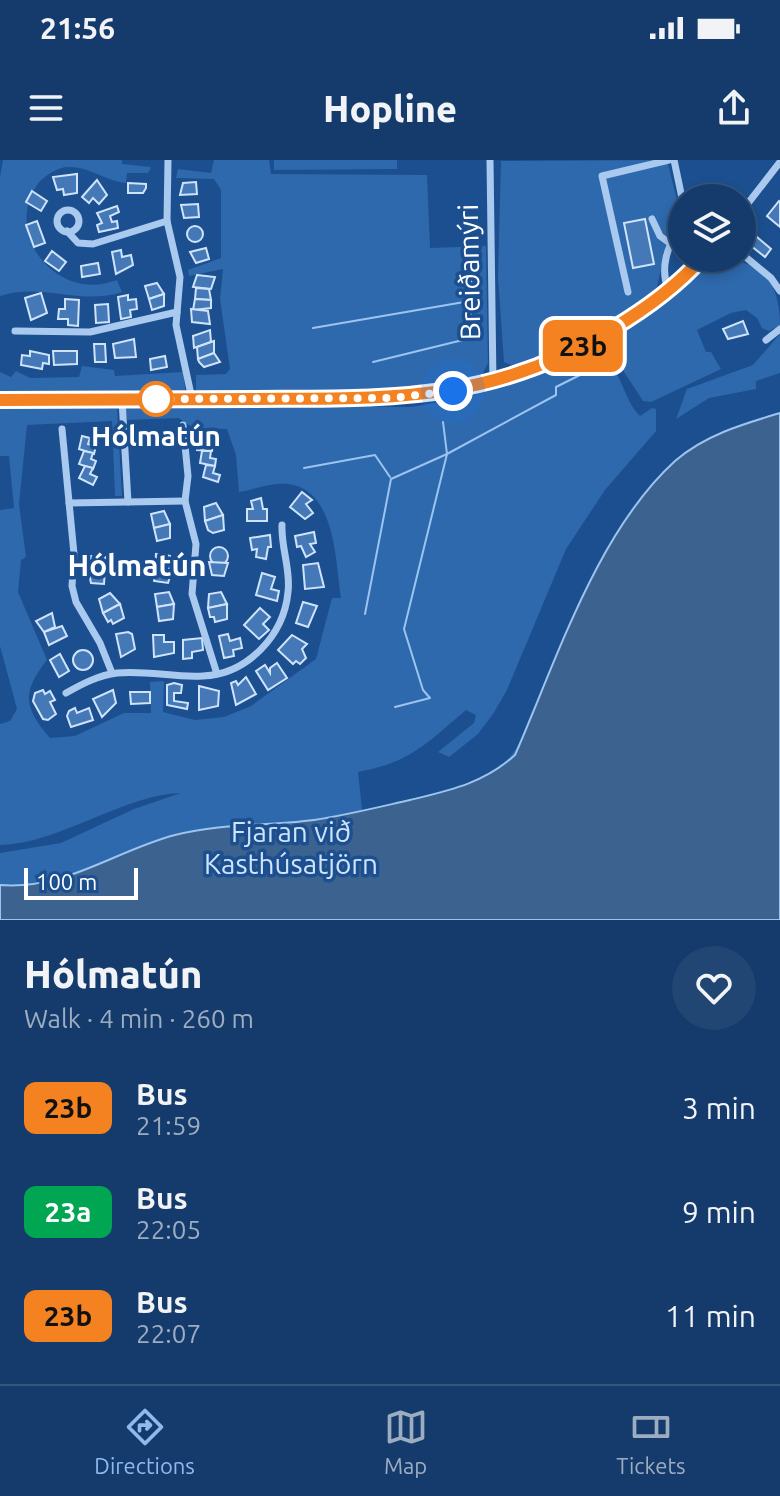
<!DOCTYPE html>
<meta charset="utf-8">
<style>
:root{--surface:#143b6b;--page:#214673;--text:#f1f3f6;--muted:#9dadc1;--line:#33557e;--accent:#90b9f0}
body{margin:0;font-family:Ubuntu,sans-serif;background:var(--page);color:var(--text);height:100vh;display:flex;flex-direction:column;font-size:30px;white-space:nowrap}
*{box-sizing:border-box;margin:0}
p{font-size:26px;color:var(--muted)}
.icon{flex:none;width:44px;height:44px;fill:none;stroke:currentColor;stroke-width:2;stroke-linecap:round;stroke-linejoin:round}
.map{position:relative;height:760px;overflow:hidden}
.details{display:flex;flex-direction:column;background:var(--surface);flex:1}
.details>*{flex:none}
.badge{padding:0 16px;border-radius:12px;font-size:28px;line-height:52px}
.buttons{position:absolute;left:668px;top:24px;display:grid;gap:16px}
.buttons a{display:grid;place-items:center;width:88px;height:88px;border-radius:50%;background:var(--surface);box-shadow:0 4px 12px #0003,0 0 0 2px var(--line);font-size:40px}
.scale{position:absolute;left:24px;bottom:20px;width:114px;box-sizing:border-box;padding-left:8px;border:4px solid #fff;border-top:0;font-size:22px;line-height:28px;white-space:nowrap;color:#fff;-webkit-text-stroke:6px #1b4f8f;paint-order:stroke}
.you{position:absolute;width:40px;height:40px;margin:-20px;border:6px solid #fff;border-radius:50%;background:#1a73e8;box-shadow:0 0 0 12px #1a73e833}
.map>.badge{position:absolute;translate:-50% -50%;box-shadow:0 0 0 4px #fff}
.round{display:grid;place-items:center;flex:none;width:84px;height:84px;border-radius:42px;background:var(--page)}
.headline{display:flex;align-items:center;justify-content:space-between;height:136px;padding:0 24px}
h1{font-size:38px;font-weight:800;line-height:60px}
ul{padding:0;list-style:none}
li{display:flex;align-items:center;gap:24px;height:104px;padding:0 24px}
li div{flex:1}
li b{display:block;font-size:30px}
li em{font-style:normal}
li .badge{min-width:88px;font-weight:700;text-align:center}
.status{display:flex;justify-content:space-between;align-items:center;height:56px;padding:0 40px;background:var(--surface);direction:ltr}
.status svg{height:22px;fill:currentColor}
header{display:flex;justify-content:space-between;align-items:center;height:104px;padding:0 24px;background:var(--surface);font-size:36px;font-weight:800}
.dock{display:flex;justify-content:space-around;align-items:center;height:112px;border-top:2px solid var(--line);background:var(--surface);font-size:22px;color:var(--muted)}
.dock a{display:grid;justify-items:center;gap:4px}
.dock .selected{color:var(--accent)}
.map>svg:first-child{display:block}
</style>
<div class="status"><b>21:56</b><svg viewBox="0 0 49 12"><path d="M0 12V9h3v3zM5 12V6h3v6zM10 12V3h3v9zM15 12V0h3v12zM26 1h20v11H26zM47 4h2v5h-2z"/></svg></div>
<header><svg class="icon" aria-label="menu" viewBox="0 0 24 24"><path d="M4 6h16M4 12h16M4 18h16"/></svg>Hopline<svg class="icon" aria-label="share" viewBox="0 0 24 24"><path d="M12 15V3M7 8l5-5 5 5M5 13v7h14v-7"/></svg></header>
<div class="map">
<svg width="780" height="760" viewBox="0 0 780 760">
<rect width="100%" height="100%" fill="#1b4f8f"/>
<g fill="#2e69ad">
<path d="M3,0H122V4L151,7L148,13H127L126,23C105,21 89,6 67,7C57,8 48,14 40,21C0,71 56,144 117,120L122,132C81,146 41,122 0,136V17Z"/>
<path d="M214,0H269L271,14L427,15L430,88L486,86L488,203L480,219L439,229L384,234L196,236V215L226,214L230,209L220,139L223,109L189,116L188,110L221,98V30L214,19L176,18L178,9L211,13Z"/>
<path d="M274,0H397V9L274,10Z"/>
<path d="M667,0L677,40L657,127L614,163L569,188L513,206L504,202L498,117L501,1Z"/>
<path d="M709,98C756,98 780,116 780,165L769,171L762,168L757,158L746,150L731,153L697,170L706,192H711L721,209L651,242L643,241L611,192L609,180L671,134Z"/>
<path d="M780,174V213L756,221V229L709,238L676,259L687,229L753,205Z"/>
<path d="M593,188C618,195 622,239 640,256L652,248L656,249V271L605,330L566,389L507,530L493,554L478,574L449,597L438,592L474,563L476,555L466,550C426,584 411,602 358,612L363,659L376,658L396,665L413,639C462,628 503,623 525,572C538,585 562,602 560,622C557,643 513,680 494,687C479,693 467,693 451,690C422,706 394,704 366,687L371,745L323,760H0V693L61,683L134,649L181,633C125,634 59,684 0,685V564L10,561L17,549L0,486V350L14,348L9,296H0V247L117,249L122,336H115L112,261L27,265L19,344L26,397L21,400L18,432L47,500C22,532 23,547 50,578L75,576L124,553H151L150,522L164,521L163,552L195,560L224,557L251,546L316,499L332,438H341C335,399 336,319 277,324C265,325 251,330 239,332L236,295L227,269L193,268L179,258L127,260L125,249L128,246H146L156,254L160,248L170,245L411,247L469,237L520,221Z"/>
<path d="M82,206L114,210L115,216L183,212L186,235L0,237V212L11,217L16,211L30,218L79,217Z"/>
</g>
<path fill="#3c6290" stroke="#9cc4f0" stroke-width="2" d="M780,253V760H0V725C67,730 114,691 175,675C221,663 268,666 314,660C347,655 379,647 410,640C451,630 484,623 515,595C557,499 597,372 675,301C705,275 743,264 780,253Z"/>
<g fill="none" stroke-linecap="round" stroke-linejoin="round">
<g stroke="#9cc4f0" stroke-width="2">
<path d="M313,168L470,141"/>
<path d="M373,202L471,178V110"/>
<path d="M304,308L375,295L390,317"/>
<path d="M365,454L391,319L447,294L556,235V227L604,203"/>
<path d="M395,547L430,538L423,530L404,469L447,294L443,262"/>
</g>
</g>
<g fill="#4478b7" stroke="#cfe3fa" stroke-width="2">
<path d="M77,14V33L64,35L63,29L57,30L53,17Z"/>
<path d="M97,20L107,35L99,44L93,38L89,43L82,37Z"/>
<path d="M196,22L197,34L180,35L183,23Z"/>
<path d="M128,23L146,24V28L143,33H128Z"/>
<path d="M32,31L47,41L41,51L26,42Z"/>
<path d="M779,41L780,42V67L767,56Z"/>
<path d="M198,44L199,57L184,58L181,45Z"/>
<path d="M117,46L119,52L110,56L112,62L117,61L118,68L99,72L97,65L102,63L97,53Z"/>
<path d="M645,59L654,104L633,108L624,63Z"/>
<path d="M37,61L45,83L34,87L26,65Z"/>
<circle cx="195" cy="74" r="8"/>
<path d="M757,77L771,89L765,97L750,85Z"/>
<path d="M206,88L209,99L196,103L190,92Z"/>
<path d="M121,90L122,97L131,95L133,105L116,114L112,92Z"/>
<path d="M52,91L66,102L59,111L45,101Z"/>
<path d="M98,103L100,114L82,117L81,106Z"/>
<path d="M197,115L215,117L211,129L193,127Z"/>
<path d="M157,123L164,134L149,139L145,126Z"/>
<path d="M196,128L209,129L211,140L195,139Z"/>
<path d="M41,133L47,153L31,160L25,138Z"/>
<path d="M164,134V146L152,150L149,139Z"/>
<path d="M128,135V140L136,139L137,149L130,150L131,157L121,159L118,137Z"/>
<path d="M65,139L79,140L78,166L68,165V159H58L59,149H65Z"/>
<path d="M195,139L211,140V148L193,150Z"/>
<path d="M108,144L109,162L96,163L95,145Z"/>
<path d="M191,149L208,151L210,164L192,162Z"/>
<path d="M743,161L748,174L728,179L723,169Z"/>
<path d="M210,170L211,182L194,188L193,176Z"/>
<path d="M134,179L136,197L115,198L113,184Z"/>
<path d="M214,181V193L198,199L197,187Z"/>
<path d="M94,184H105L106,202H95Z"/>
<path d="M30,191L49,195V204L43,203L42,209L21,205L22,195L30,196Z"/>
<path d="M53,191H77V204L54,205Z"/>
<path d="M214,193L220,202L204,207L199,202L198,199Z"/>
<path d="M165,196L167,207L151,210L150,199Z"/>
<path d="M82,276L90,278L88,284L96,286L94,294L79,289Z"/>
<path d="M198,277H206V283L213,284L212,291L197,290Z"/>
<path d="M84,291L93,293L91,299L96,301L93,309L79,304Z"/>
<path d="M202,291H211L210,298L216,299L215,306L200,303Z"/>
<path d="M206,305L215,306L213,313L220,315L218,322L203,317Z"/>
<path d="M85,306L93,308L90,314L97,317L93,325L79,318Z"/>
<path d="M302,332L312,340L306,344L313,353L305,359L290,347Z"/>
<path d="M261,338L263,349H267V361H247V349H253L251,341Z"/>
<path d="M216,343L223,355L205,361L204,347Z"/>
<path d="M164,351L170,364L154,368L151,354Z"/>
<path d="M223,355L224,370L213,373L208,370L205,361Z"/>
<path d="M170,364V378L157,381L154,368Z"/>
<path d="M314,372L316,383L310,384L315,392L306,397L301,386L297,387L295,376Z"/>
<path d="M270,375L271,387H268L266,399L256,397L257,389L252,390L250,378Z"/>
<circle cx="219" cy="396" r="9"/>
<path d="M156,394L170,396L172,410L155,408Z"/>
<path d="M91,396L105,397V409H88Z"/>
<path d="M209,402L228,403L224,416L212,415Z"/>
<path d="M318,403L324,427L305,429L303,405Z"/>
<path d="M155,408L172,410L168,423L154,421Z"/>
<path d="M88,409H105L104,424L91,423Z"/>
<path d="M262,413L275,417L271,429L279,431L277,441L256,435Z"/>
<path d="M169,432L174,444L157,447L155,434Z"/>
<path d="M221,432L227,444L208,448L209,434Z"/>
<path d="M110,433L120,444L103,453L99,439Z"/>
<path d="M303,442L317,446L308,467L296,463Z"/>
<path d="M120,444L124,458L113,464L111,460L108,462L103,453Z"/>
<path d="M174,444L173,459L159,461L157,447Z"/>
<path d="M227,444V459L215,462L214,457H210L208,448Z"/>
<path d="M260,448L270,457L263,464L269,470L259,479L244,465Z"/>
<path d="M52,453L55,467L44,472L36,461Z"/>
<path d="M62,466L67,476L49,485L44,472Z"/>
<path d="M128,472L132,474L135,489L121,497L116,474Z"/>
<path d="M228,474L230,481L240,478L242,488L233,490L234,496L224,498L219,476Z"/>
<path d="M153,475H164V482H174V493L154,497Z"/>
<path d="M292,475L307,484L302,489L306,498L300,504L296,501L293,504L278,490Z"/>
<path d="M202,478L203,490L192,492V498L183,499V480Z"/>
<circle cx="83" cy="500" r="10"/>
<path d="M60,494L69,511L59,517L50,500Z"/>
<path d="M277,503L287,518L268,530L256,511L265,505L270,513V508Z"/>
<path d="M246,517L256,534L236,545L231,523L236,521L238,525Z"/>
<path d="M174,523L182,525L181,533H174V541L188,543L187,549L167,545V525Z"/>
<path d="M199,526L219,531L218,546L199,550Z"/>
<path d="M43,530L45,534L50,531L55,540L50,542L56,554L48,560L43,559L33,541L35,533Z"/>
<path d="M113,530L116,543L102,557L93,539Z"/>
<path d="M130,532H150V543L131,544Z"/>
<path d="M75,548L77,553L89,548L93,560L71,567L67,556L69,551Z"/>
</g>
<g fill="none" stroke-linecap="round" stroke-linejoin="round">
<g stroke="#a9c9ee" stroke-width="7">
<path d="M168,0L167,61L180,117L176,165L192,239"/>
<path d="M490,0L493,223"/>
<path d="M674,0L682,38"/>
<circle cx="68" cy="61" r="11"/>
<path d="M742,51L780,2"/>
<path d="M652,59L660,76L671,84"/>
<path d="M67,71L78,83L93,84L167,61"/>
<path d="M742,94L771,118L780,131"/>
<path d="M668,129C658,103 672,81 682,57"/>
<path d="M628,132L602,16L669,0"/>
<path d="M15,171L90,172L177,152"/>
<path d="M766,180L780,169"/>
<path d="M0,240C85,240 170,240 255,239C393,238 488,245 612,169C644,150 677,126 702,98"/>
<path d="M122,240L128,342"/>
<path d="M183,265L188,316L185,341L196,384L192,434L217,514"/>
<path d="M62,269L74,394L72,426L76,442L100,483L112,513"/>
<path d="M69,343L185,341"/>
<path d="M66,533C82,524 99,515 117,513C147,510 175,518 203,516C248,514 284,475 288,432C291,410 281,388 282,365"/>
</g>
</g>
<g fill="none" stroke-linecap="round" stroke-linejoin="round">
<defs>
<path id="line" d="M0,240C85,240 170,240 255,239C390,238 492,243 612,169C644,150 677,126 702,98"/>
</defs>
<use href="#line" stroke="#fff" stroke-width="18"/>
<use href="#line" stroke="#f58220" stroke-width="12"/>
<path stroke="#fff" stroke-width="8" stroke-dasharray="0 14.4" d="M156,239L392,238L453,231"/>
</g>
<circle fill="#fff" stroke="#f58220" stroke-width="4" cx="156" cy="239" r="16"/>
<g text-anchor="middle" stroke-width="7" stroke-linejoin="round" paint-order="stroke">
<g font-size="28" fill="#fff" stroke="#1b4f8f">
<text transform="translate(469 112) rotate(-91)" y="10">Breiðamýri</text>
</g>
<g font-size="28" font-weight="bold" fill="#fff" stroke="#1b4f8f">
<text x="156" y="286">Hólmatún</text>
</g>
<g font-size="28" fill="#cfe3fa" stroke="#1b4f8f">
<text x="291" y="682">Fjaran við<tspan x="291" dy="32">Kasthúsatjörn</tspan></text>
</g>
<g font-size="30" font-weight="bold" fill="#fff" stroke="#1b4f8f">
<text x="137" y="416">Hólmatún</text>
</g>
</g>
</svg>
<div class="buttons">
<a><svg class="icon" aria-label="layers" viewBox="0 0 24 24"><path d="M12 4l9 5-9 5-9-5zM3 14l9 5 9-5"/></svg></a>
</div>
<div class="scale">100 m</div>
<div class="you" style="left:453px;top:231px"></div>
<b class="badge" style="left:583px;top:186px;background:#f58220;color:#111">23b</b>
</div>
<section class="details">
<div class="headline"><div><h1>Hólmatún</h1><p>Walk · 4 min · 260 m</p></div><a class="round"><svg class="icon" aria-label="heart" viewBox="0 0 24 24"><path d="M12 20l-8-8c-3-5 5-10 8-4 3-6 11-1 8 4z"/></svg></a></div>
<ul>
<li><span class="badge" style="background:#f58220;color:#111">23b</span><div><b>Bus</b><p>21:59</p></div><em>3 min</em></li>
<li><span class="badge" style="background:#00a651;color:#fff">23a</span><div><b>Bus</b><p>22:05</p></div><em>9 min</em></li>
<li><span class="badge" style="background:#f58220;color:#111">23b</span><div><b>Bus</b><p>22:07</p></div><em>11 min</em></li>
</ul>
</section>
<nav class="dock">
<a class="selected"><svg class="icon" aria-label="directions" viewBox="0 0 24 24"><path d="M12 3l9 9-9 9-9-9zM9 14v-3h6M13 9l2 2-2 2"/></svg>Directions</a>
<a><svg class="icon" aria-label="map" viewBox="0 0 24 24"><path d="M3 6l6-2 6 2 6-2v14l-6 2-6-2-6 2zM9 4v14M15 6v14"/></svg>Map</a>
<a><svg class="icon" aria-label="tickets" viewBox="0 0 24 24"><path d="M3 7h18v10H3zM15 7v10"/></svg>Tickets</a>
</nav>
